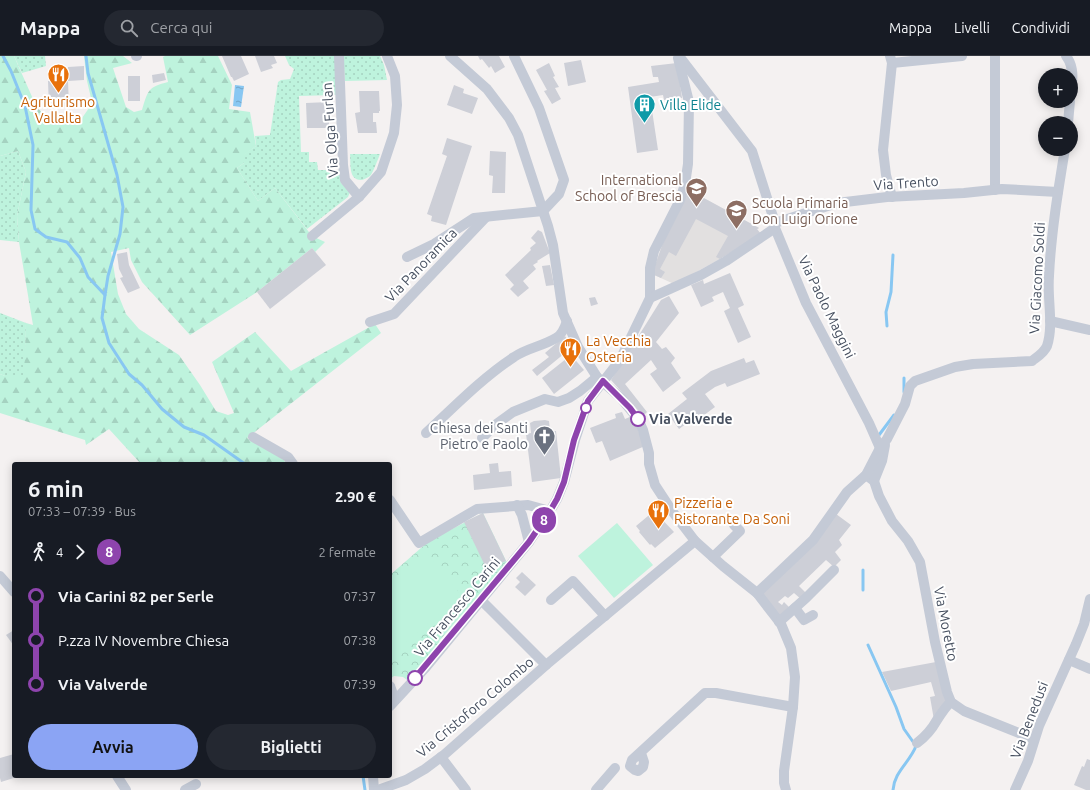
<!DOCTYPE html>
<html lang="it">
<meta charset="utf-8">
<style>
:root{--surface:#171b24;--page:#242831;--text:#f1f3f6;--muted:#9ea1a6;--line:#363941;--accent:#8ba4f4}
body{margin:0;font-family:Ubuntu,sans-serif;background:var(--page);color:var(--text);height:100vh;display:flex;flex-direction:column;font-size:15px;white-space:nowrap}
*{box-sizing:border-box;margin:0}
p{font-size:13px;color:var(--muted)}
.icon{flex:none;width:22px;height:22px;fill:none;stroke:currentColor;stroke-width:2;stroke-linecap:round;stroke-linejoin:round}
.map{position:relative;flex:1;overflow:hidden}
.side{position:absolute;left:12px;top:406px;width:380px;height:316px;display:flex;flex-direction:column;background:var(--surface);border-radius:4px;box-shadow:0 2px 10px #0003}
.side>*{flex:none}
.badge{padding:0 8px;border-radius:13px;font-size:14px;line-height:26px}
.controls{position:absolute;left:1038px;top:12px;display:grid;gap:8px}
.controls a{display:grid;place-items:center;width:40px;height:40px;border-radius:50%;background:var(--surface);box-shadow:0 2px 10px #0003;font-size:20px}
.map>.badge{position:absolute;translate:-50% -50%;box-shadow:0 0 0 2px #fff}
.legs{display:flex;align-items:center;gap:6px;height:44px;padding:0 16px;font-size:13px}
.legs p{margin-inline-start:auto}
.summary{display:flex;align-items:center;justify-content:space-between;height:68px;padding:0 16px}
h1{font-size:22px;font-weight:700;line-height:30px}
.cta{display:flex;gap:8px;margin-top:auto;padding:8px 16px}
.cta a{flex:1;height:46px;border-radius:24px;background:var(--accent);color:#111;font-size:16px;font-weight:700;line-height:46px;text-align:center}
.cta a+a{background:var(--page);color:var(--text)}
ul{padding:0 16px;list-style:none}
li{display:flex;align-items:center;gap:14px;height:44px;font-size:15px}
li i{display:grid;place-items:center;width:6px;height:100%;margin:0 5px;background:currentColor}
li i::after{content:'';width:10px;height:10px;margin:-5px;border:3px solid;border-radius:50%;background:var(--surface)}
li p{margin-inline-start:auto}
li:first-child i{background:linear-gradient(#0000 50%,currentColor 0)}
li:last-child i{background:linear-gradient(currentColor 50%,#0000 0)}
header{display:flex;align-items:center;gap:24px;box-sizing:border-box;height:56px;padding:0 20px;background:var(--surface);border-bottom:1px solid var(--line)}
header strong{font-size:19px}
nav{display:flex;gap:22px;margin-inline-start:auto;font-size:14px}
.search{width:280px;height:36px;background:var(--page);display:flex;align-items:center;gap:10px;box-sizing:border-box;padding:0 14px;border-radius:22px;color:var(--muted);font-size:15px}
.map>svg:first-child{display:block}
</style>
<header>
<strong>Mappa</strong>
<div class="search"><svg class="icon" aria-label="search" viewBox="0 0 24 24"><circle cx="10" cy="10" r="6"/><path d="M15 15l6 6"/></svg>Cerca qui</div>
<nav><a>Mappa</a><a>Livelli</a><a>Condividi</a></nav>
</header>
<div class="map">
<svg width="1090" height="734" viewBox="0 0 1090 734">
<defs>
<pattern id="grass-dots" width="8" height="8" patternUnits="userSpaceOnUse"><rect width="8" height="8" fill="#bef3dd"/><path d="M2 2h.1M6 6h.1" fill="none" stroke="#a5d2c0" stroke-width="1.8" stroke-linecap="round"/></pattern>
<pattern id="forest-firs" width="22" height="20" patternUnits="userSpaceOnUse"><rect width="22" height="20" fill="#bef3dd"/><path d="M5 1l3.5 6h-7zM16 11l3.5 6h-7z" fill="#a5d2c0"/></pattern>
<pattern id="park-crowns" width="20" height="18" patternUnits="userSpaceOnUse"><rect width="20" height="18" fill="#bef3dd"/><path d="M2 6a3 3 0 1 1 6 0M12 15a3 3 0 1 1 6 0" fill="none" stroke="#a5d2c0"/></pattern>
<pattern id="water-ripples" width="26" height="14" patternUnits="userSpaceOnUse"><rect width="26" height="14" fill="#88c7f2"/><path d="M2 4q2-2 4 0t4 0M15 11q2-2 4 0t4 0" fill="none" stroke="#71a4c7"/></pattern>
</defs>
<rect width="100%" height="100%" fill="#f4f1f1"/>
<path fill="#e2e0e0" d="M689,134L759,172L720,203L674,228L652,218L663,187Z"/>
<g fill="url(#grass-dots)">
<path d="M14,0H45L46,10L22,17Z"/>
<path d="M285,0H335L336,39L299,40L301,96H309V106H317L318,114H339L341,127L350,136L348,141L307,173L275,132L258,145L237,112L244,107L243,99L256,90L255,80L270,79L278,26L281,24L290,23L294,13L289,9Z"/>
<path d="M343,0H380L384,9L387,24L345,25Z"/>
<path d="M18,95L26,116L17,160L19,186L0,184V100Z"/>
<path d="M350,98H380C378,103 373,117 370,120C367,122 363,124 361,124C348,124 351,107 350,98Z"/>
<path d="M0,257L26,267L25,320H5L0,318Z"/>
</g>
<path fill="url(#forest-firs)" d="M0,0H14L37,52L56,67L82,62L89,52L91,42L87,25L84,0H123L132,7L113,12L126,51L134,56L142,54C148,34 148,31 168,26L163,1L165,0H218L232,29L229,53L250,56L256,90L244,99V107L237,112L258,145L275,132L312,180L325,186L315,196L312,192L257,236L190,279L142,226L131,204L129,192L111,196L118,238L126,258L139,273L179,299L200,329L216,355L228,359L234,357L212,306L255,276L291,315L375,268L381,277L247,382L284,404L286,408H141L109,373L86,389L85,384L0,357V318L5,320H24L26,267L33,269L19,186L17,160L26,116L18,95L0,100Z"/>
<path fill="url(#park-crowns)" d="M483,457L507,507L439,585L441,588L407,624L403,621L394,620L390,623V519L429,485Z"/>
<g fill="#bef3dd">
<path d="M617,467L653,509L614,542L578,500Z"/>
<path d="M428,499L462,540L390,599V531Z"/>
</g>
<path fill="url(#water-ripples)" d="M235,29L244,30L241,51L233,50Z"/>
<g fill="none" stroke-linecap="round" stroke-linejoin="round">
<g stroke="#88c7f2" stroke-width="3">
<path d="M3,0L11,15L25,50L33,89L31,154L35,173L46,181L67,186L80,202L88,221L105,239L102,262L109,287L129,318L142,329L162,353L184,371L204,379L245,408"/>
<path d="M86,0L88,17L117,119L123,151L120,178L108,220L105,239"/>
<path d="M887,270L886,256L891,236L893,199"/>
<path d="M904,336V322"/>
<path d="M879,379L894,359"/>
<path d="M863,534V514"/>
<path d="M868,589L896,651L904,673L916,690C910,706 894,716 893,734"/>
<path d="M363,720L365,734"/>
</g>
</g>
<g fill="#cdcfd7">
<path d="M222,0H241L249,18L234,25L232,21H231Z"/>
<path d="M255,0H274L277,7L271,9L273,12L261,16Z"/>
<path d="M478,0H499L505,11L495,17L491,10L489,12L482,3L480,4Z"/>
<path d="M581,4L586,26L568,30L564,7Z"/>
<path d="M549,7L555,20L553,21L559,31L555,32L561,43L552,48L544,35L547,34L536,14Z"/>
<path d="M677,7L682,42L664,44L663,39L650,41L658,94L637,97L628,31L659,26L658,21H653L651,10Z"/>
<path d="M84,10V24L68,25L69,51L49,52L48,25H68V11Z"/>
<path d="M164,17L166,24L153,27L152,19Z"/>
<rect x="128" y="20" width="12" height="25"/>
<path d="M454,29L464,33L463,37L478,42L472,58L447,49Z"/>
<path d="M359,35H379L380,55H379V57H373V66H376L377,77H358L355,57L360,56Z"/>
<path d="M329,46V72H307L306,47Z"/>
<path d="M447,82L472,90L446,169L431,165L432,160L427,158L447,100L442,98Z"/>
<path d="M490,95L506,96L505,137H492L493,120L489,119Z"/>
<path d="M689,134L759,172L757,173L761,178L720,203L716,201L728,180L696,163L676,200L669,196L660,213L665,216L661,222L652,218L663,187Z"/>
<path d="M538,174L542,176L550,197L537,205L538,206L533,209L536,213L523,225L529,232L518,241L510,233L514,229L505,219L531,194L530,192L536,187L531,182Z"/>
<path d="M312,192L326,209L270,253L257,236Z"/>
<path d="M127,196L129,209L140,232L128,237L120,222L123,221L119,213L117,198Z"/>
<path d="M550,209L554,229L546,230L542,210Z"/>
<path d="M730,217L744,249L738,252L751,281L738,287L724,255L730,252L723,236L712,241L714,245L701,251L691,229L703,224L704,228Z"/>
<path d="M669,240L679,257L656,286L662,293L666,291L675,302L671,307L681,322L663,336L650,318L657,313L651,304L625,328L647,356L643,360L611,324L661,244Z"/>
<path d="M595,241L598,248L591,250L589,242Z"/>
<path d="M565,280L570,287L562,293L565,297L537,320L532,314L549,301L545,297Z"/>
<path d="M571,299L584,314L554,338L542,322Z"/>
<path d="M744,302L746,307L754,304L760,318L727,331L725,327L715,331L705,338L715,351L700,362L698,359L679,373L668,358L687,343L682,337L711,315Z"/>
<path d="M622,356L625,363L632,360L645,390L610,405L602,385L596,387L590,372L616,362L615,358Z"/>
<path d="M545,364L549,365L550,375H556L561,422L532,426L526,378L531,377L530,367L534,365Z"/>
<path d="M498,407L499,416L511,415L512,430L474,434L473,419L490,417L489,408Z"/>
<path d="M654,455L674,476L655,492L651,488L650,489L639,476L640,475L636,470Z"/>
<path d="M483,457L506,505L487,514L464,466Z"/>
<path d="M836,458L851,469L839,484L842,489L835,496L841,504L834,511L826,504L799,530L807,538L802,544L794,537L788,542L785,540L778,546L782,549L784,546L790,552L779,561L761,538Z"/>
<path d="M522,516L536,529L525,540L515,531L520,526L516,522Z"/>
<path d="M14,574V590L6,579Z"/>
<path d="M936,606L946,647L934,664L930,641L935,640L931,626L891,635L882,616Z"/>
<path d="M14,698V720H20L1,726L0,722V702Z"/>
<path d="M1087,703L1090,704V734H1086L1074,729L1082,710L1084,711Z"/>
</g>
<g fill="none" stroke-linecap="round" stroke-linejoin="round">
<g stroke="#c4cad6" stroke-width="10">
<path d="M136,0H137"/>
<path d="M339,0L343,109L345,124L359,141"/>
<path d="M450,0L487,33L509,62L518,79L548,170L553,189L563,257L578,291L597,321L621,342L638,363L643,374L649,397V408L655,429L672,455L695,485L723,510L757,537L781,568L791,592L795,621L793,651L784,715V727L786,734"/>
<path d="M679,0L752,95L775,167V172L806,247L869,367L880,392"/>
<path d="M890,0L892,7L883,94L886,119L892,141"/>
<path d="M1066,0C1074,10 1073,23 1071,35"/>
<path d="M892,7L962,0"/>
<path d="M1068,67L1070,45"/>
<path d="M995,134V0"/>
<path d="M775,167L837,147L887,141L964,137L1002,133L1058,136"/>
<path d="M312,180L359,141L381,116L394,77L397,49L395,20L387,0"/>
<path d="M407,201L434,188L474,162L543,155L559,138L564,124L539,52L514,0"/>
<path d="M650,242V212L654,195L680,144L685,128L688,108L689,46L678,2"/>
<path d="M1050,265L1090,274"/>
<path d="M370,266L394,258L486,161"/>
<path d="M426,377C454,351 482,322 514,301C527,292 543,290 556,282C562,279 565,271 567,265"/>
<path d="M253,381L288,401L293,408"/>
<path d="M482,382L495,369L513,356L545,343L558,346L569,342L580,335L597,321"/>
<path d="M866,419L874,425L879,440L892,465L908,485L920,506L935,586L947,636L951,646L964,655L1034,683"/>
<path d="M874,425L882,405L885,389"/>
<path d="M390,444L419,487L477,453L528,449L550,455"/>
<path d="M517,449L522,459L529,486"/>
<path d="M713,501L740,475L734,469"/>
<path d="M0,520L14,536"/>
<path d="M757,537L813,484L847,436L866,419L880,392L887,383L905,348L910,330L915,325L955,311L973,308L1032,305C1037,301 1044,297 1047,290C1054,269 1047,243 1049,220C1051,178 1058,135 1065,93"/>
<path d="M481,544L546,609"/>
<path d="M551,544L573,525L605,560"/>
<path d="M795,552L804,564L813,559"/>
<path d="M779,566L806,542L834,514"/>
<path d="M1069,604L1090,613"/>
<path d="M390,630L395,644"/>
<path d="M390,650L426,611L529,486L550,455L557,443L564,426L575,384L588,345L620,304L650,242L701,219L726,205L775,172"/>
<path d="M917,687C925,681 932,673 937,664C942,657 945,651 951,646"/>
<path d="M641,697L644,706L643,711L638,715L635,714L630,710L632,704L705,637H716L793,651"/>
<path d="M441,701L466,734"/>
<path d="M117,720L126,734"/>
<path d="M373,720L374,734"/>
<path d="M185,734L196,728"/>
<path d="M378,734L406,724L425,713L445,698L546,609L695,485"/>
<path d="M596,734L615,712"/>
<path d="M1015,734L1028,705L1039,670L1076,588L1084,568L1090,543"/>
</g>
</g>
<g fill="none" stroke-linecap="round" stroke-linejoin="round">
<defs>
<path id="line-1" d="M415,622L529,486L550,455L557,443L564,426L574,384L588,345L603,325L630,352L638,363"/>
</defs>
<use href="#line-1" stroke="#fff" stroke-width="9"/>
<use href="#line-1" stroke="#8e44ad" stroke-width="6"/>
</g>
<defs>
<symbol id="restaurant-pin" viewBox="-11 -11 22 30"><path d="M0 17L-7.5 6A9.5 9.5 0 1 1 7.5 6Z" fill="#e8710a" stroke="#fff"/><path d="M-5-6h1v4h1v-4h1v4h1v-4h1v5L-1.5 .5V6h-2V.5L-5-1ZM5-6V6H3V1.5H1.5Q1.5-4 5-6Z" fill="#fff"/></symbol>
<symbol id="building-pin" viewBox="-11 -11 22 30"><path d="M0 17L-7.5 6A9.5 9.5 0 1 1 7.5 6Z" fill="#0f9aa8" stroke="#fff"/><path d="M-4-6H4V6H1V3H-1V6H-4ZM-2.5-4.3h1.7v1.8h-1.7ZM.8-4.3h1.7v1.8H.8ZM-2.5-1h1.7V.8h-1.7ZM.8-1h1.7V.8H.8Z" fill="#fff"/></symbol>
<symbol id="school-pin" viewBox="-11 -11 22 30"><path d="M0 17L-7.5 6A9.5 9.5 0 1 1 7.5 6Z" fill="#8d6e63" stroke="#fff"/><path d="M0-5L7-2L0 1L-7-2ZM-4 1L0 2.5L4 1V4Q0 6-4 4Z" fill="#fff"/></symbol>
<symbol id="church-pin" viewBox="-11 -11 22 30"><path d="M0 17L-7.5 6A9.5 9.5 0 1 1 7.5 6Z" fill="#6b7280" stroke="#fff"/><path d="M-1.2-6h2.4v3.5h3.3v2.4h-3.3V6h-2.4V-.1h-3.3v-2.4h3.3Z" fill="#fff"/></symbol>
</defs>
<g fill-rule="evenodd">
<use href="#restaurant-pin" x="46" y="6" width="25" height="34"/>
<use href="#building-pin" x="632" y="36" width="25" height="34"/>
<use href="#school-pin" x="684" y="120" width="25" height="34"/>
<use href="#school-pin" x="724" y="142" width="25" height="34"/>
<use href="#restaurant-pin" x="558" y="280" width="25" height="34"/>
<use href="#church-pin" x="532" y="368" width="25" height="34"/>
<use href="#restaurant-pin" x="646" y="442" width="25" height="34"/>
</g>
<g fill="#fff" stroke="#8e44ad" stroke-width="2">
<circle cx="586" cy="352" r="5"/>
<circle cx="638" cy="363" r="7"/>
<circle cx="415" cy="622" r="7"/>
</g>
<g text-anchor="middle" stroke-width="4" stroke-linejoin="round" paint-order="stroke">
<g font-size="14" fill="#c56008" stroke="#fff" text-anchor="start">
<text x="58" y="51" text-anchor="middle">Agriturismo<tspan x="58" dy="16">Vallalta</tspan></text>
<text x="586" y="290">La Vecchia<tspan x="586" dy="16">Osteria</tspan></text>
<text x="674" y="452">Pizzeria e<tspan x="674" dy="16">Ristorante Da Soni</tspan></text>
</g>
<g font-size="14" fill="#0d838f" stroke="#fff" text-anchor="start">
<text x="660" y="54">Villa Elide</text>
</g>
<g font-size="14" fill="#475060" stroke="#fff">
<text transform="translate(330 74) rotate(-94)" y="5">Via Olga Furlan</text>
<text transform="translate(906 127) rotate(-4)" y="5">Via Trento</text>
<text transform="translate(421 209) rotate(-46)" y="5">Via Panoramica</text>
<text transform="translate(1037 222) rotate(-87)" y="5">Via Giacomo Soldi</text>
<text transform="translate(827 251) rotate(64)" y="5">Via Paolo Maggini</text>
<text transform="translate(457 551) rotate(-50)" y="5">Via Francesco Carini</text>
<text transform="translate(946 568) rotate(79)" y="5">Via Moretto</text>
<text transform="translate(475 651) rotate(-40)" y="5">Via Cristoforo Colombo</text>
<text transform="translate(1029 664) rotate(-69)" y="5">Via Benedusi</text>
</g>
<g font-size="14" fill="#785e54" stroke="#fff" text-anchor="end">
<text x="682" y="129">International<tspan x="682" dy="16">School of Brescia</tspan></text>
<text x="752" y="152" text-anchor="start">Scuola Primaria<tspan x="752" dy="16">Don Luigi Orione</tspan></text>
</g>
<g font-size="14" font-weight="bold" fill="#475060" stroke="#fff" text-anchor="start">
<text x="649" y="368">Via Valverde</text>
</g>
<g font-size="14" fill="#5b616d" stroke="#fff" text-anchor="end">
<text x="528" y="377">Chiesa dei Santi<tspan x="528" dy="16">Pietro e Paolo</tspan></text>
</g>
</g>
</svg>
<div class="controls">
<a>+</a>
<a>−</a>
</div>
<b class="badge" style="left:544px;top:464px;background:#8e44ad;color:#fff">8</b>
<section class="side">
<div class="summary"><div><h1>6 min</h1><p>07:33 – 07:39 · Bus</p></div><b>2.90 €</b></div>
<div class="legs"><svg class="icon" aria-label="walk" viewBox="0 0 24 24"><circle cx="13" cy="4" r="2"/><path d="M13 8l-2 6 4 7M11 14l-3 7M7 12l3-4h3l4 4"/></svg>4<svg class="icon" aria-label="forward" viewBox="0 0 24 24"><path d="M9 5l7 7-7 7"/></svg><b class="badge" style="background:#8e44ad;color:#fff">8</b><p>2 fermate</p></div>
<ul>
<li><i style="color:#8e44ad"></i><b>Via Carini 82 per Serle</b><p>07:37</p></li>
<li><i style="color:#8e44ad"></i><span>P.zza IV Novembre Chiesa</span><p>07:38</p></li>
<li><i style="color:#8e44ad"></i><b>Via Valverde</b><p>07:39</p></li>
</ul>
<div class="cta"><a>Avvia</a><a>Biglietti</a></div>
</section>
</div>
